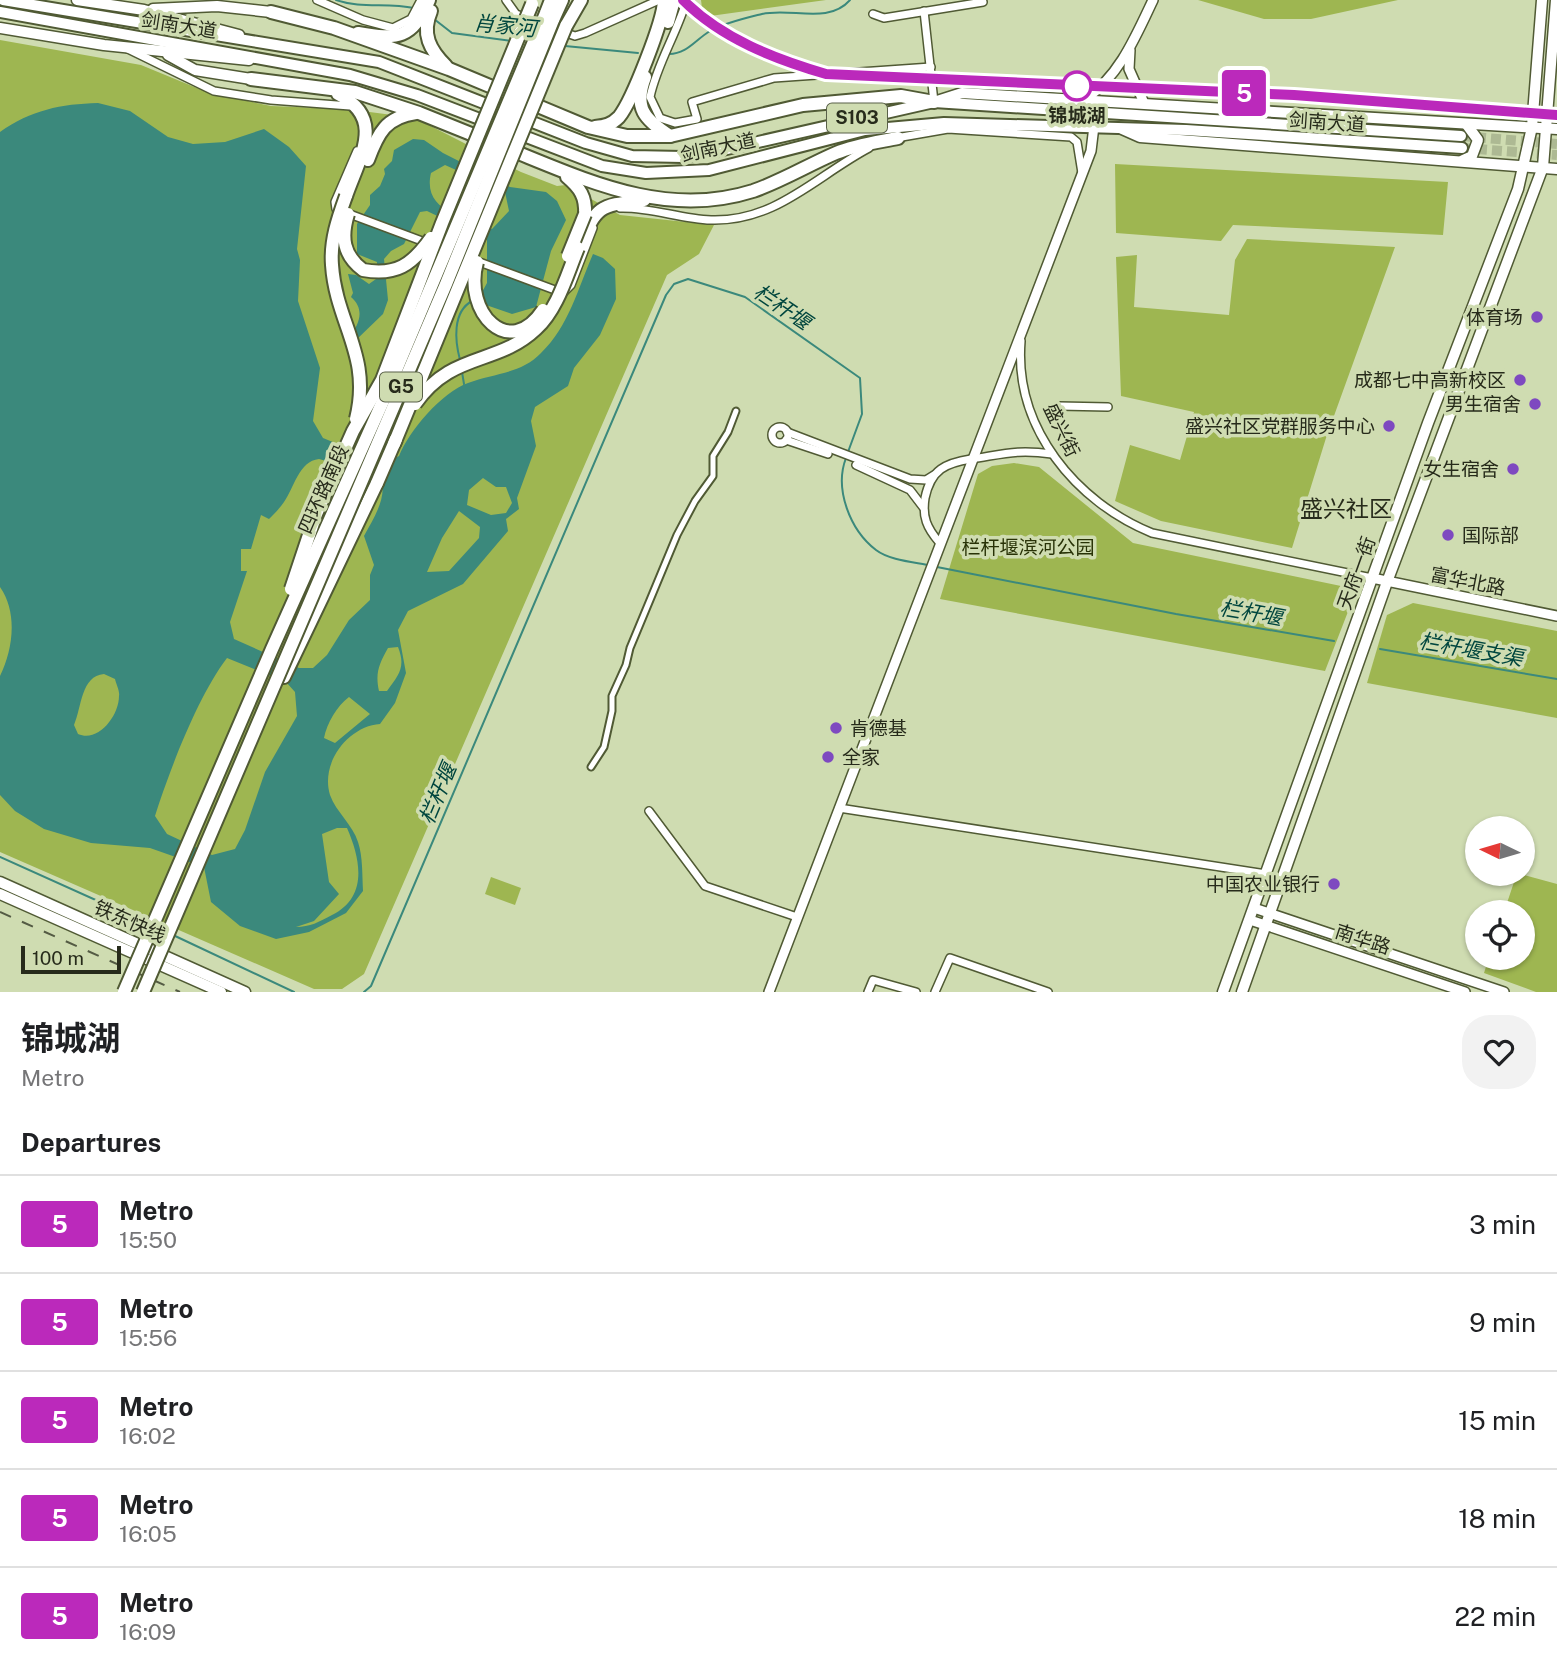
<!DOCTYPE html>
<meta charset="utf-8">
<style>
:root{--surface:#fff;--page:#f2f2f2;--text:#202124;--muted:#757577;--line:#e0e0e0}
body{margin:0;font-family:"Public Sans","Noto Sans SC",sans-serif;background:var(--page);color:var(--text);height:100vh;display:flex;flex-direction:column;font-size:26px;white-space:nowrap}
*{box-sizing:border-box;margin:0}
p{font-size:23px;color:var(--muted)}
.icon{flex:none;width:38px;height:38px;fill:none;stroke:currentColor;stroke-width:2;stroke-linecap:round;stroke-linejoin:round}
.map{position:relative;height:992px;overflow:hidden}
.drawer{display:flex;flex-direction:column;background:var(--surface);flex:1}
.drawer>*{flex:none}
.badge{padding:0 14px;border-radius:5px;font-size:24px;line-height:46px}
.needle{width:46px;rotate:275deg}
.tools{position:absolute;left:1465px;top:816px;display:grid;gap:14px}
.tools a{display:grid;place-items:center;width:70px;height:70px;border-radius:50%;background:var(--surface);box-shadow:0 2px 5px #0004;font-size:35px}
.scale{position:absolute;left:21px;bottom:18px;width:100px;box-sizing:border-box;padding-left:7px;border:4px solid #272b1b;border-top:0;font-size:19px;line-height:24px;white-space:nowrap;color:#272b1b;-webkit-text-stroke:5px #cfdcb1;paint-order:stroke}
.map>.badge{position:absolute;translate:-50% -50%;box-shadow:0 0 0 4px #fff}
h2{padding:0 21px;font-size:26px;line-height:63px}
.round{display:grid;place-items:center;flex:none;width:74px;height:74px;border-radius:28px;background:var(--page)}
.headline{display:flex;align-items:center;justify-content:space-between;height:119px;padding:0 21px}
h1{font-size:33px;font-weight:700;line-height:52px}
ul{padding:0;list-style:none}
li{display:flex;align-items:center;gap:21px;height:98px;padding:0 21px;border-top:2px solid var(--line)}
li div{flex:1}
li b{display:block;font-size:26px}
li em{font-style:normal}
li .badge{min-width:77px;font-weight:700;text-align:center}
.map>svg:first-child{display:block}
</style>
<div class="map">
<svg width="1557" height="992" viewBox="0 0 1557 992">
<rect width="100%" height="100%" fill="#cfdcb1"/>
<g fill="#9eb651">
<path d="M701,0H826L703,17Z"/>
<path d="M1198,0H1398L1311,19H1264Z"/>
<path d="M0,40L141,65L209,93L271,106L347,109L415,118L521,172L557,186L566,185L620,215L714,225L699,254L667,275L364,974L342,989H314L0,852Z"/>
<path d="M1115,164L1448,182L1443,235L1233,225L1221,241L1116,233Z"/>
<path d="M1247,239L1395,247L1326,438L1292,548L1161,521L1115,501L1130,445L1180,460L1194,412L1121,396L1116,257L1137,255L1134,307L1229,315L1235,260Z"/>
<path d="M1014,463L1039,467L1133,543L1341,586L1349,609L1325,671L940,599L978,474L992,466Z"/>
<path d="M1413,603L1557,631V718L1367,683L1387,615Z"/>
<path d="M1517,873L1557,884V992H1536L1484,973L1489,957H1522V912H1504Z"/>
<path d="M491,877L521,888L515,905L485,894Z"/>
</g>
<g fill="#3b897c" fill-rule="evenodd">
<path d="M98,103L130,111L168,137L193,144L225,142L264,129L289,147L306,166L297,249L300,260L298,301L320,368L313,421L323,438L384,463L399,456C409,431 442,392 468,383C494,373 521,374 541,353C569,326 578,288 593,254L603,258L615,269L616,299L600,335L574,368L568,386L535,407L531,421L536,446L517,498L519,509L506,519L508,531L463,584L408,611L398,630L406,673L395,703L380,724C349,726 320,762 330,795C336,812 353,825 358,842C363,857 362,875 363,891L346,913L309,932L276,939L240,926L211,902L204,867L150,848L91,843L44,829L15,811L0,795V676C13,649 18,613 0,587V132C31,110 61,104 98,103ZM319,459L380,476C389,496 373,519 364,536L374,565L370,575V600L349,620L327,655L313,668H299L234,639L230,622L247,571H241V549H251L261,515L269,519C274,514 280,508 284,502C294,488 299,461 319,459ZM483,478L496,487H506L512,503L506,513L491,515L467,505L469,490ZM459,511L480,527L479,538L449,571L427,572L442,538ZM398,647C406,667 399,675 387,691H379C375,673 379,664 388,648ZM227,658L286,682L295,692L297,716L265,772L245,830L235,849L212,855L167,834L155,816C170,769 198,696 227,658ZM104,674L115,679C116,684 120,691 119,696C119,716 98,743 78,734L74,725C82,706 81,676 104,674ZM349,697L370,714L335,743L324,738C327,723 337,706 349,697ZM337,828H347C361,860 368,897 332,915C319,922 310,927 296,927L314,921L339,894L329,882L322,834Z"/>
<path d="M413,139L424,140L443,153L510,187L546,192L557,201L566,220L551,251L536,307L512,314L486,305H472L471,300L481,294L487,283V240L427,211L420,212L404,244L391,251L384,259L388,300L383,314L355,341L349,337C360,324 365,309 351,297L353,293L348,274L356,275L369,284L376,279L377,262L357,254V224L370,205V195L380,186L385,174L384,169L392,161L394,150ZM445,165L505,192L509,211L492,229C464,217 422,211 431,173Z"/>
</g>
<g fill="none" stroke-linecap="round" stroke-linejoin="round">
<g stroke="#3b897c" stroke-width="2">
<path d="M336,0C362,9 387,2 414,8"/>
<path d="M434,19L452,33L511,41"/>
<path d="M565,46L638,53"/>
<path d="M669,54C687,54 695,40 710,31C724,23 746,18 762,14C791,7 828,25 850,0"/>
<path d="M460,360C455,341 452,312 472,301"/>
<path d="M462,372L464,384"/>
<path d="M846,458C834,489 850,530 876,550C889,560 913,562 928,565"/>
<path d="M937,567L1176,614L1334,641"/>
<path d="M1380,649L1557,679"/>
<path d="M0,857L149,924"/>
<path d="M173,935L294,992"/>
<path d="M364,992L371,986L666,295L674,284L688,279L745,297L860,378L862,414L848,452"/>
</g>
<g stroke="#adb993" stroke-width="10" stroke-dasharray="10 5" stroke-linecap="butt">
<path d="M1461,136L1557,144"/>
<path d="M1462,148L1557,155"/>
</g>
<defs>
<path id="pedestrian" d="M591,767L604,747L612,711V696L626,665L630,648L677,535L695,501L713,476V456L728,432L736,411"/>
<g id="minor">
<path d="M317,0L363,20L393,28L411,19L421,0"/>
<path d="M506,0L516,14L542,24"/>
<path d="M682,1L686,2C676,35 657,64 650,97L660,118L675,123L697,119L692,102L774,78L931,67"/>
<path d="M924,11L934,102"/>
<path d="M873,14L884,18L983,2"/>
<path d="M563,32L575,36L585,33L659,0"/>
<path d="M128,49L214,91L271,100L350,106"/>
<path d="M896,138L948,129L1071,137L1077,142L1082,173"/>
<path d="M357,151L335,202L336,209L430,244"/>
<path d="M620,208C651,207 680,219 711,220C776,222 816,176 869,148"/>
<path d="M455,253L563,293L571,285L593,228"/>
<path d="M1021,341C1014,428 1076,502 1152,533L1372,578"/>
<path d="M1059,406L1108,407"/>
<circle cx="780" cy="435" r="8"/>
<path d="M787,432L910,479L926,480L934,475"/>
<path d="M786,440L828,454"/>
<path d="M856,465L910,490L923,507"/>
<path d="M939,542C927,528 922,517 925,498C931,469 946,463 971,459C1004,454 1017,449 1052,454"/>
<path d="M839,808L1266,874"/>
<path d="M649,811L705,886L797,917"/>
<path d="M868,992L873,980L916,992"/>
<path d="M935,992L950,958L1048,992"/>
</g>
<g id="tertiary">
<path d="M1130,50L1129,69L1144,103"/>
<path d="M1085,99C1119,77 1136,36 1153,0"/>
<path d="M1372,578L1557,616"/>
<path d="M1254,908L1504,992"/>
<path d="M1250,920L1465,992"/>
<path d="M769,992L1091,151L1094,126"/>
</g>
<g id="secondary">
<path d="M77,0L144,10L239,35"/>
<path d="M153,9L217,6L271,12"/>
<path d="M0,28L104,45L249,60"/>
<path d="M168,55L195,70L251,79"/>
<path d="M937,101L962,93L1557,129"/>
<path d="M1122,129L1140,137L1557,169"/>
<path d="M1463,160L1472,156L1478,140L1467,125"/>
<path d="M0,882L245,992"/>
<path d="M0,894L221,992"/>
<path d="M1223,992L1428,423L1518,189L1532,127L1542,0"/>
<path d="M1242,992L1387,582L1543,167L1556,0"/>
</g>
<g id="trunk">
<path d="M3,0L379,62L586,143L632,156L683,157L718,151L934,102L1461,136"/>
<path d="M0,12L350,75L417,95L602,166L646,173L709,170L865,130L944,123L1186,130L1462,148"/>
</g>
<g id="motorway">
<path d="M431,11C421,34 430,50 446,66"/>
<path d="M271,12L334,28L449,69L588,127L627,136H670L803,105L901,96L934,102"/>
<path d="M546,13L551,0"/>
<path d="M553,20L562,0"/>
<path d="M668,22L674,0"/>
<path d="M566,26L581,0"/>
<path d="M358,33C398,40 412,39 429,0"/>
<path d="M645,77C633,108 645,120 670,136"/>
<path d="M251,79L355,92L419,113L486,140"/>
<path d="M338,94C386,118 360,156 346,196"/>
<path d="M595,127C605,126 611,125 619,117C632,101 664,20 664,0"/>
<path d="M506,148C586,180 665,219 753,191C782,181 808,165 836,153C855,145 878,142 898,138"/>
<path d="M368,160C378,133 386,117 416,113"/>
<path d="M567,177C580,188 586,197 585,214"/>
<path d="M578,248C598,205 597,206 644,200"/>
<path d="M284,677L377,483"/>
</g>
</defs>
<use href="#pedestrian" stroke="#505a34" stroke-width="9"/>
<use href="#minor" stroke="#505a34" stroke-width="10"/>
<use href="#tertiary" stroke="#505a34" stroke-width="12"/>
<use href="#secondary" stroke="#505a34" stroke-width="13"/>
<use href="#trunk" stroke="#505a34" stroke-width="14"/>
<use href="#motorway" stroke="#505a34" stroke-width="16"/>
<use href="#pedestrian" stroke="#fff" stroke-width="5"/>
<use href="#minor" stroke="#fff" stroke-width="7"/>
<use href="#tertiary" stroke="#fff" stroke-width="9"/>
<use href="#secondary" stroke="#fff" stroke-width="10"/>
<use href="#trunk" stroke="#fff" stroke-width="10"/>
<use href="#motorway" stroke="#fff" stroke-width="12"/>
<path stroke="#545b44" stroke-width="2" stroke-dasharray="12 12" stroke-linecap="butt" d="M0,912L180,992"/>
<defs>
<g id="motorway-bridge">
<path d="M346,196C338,218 330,241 332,265C336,324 372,355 356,419"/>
<path d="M348,214C341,237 343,255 363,270C396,276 412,265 431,238"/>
<path d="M568,256L585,214"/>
<path d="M477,262C463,312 509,361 543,310"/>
<path d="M415,404C452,351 497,366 536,329C558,309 567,274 578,248"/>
<path d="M394,444L566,26"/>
<path d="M377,483L396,439"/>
<path d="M291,589L316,514L353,431L382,380L442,223L532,4"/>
<path d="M124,992L272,649L383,401L546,13"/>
<path d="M143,992L446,284L553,20"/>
</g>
</defs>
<use href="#motorway-bridge" stroke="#505a34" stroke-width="16" stroke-linecap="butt"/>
<use href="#motorway-bridge" stroke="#fff" stroke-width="12"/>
</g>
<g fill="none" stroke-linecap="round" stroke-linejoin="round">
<defs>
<path id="line" d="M683,0C722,39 775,59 826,74L1294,95L1557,115"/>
</defs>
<use href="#line" stroke="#fff" stroke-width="16"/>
<use href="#line" stroke="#bb29bb" stroke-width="10"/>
</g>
<circle fill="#fff" stroke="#bb29bb" stroke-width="3.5" cx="1077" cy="86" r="14"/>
<g fill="#7e49c0" stroke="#cfdcb1" stroke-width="2.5">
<circle cx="1537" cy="317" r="7"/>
<circle cx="1520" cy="380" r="7"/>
<circle cx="1535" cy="404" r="7"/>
<circle cx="1389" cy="426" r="7"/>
<circle cx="1513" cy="469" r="7"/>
<circle cx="1448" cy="535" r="7"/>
<circle cx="836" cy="728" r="7"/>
<circle cx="828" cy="757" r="7"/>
<circle cx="1334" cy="884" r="7"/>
</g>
<g text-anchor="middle" stroke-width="7" stroke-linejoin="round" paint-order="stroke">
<g fill="#cfdcb1" stroke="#596048" stroke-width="2">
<rect x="827" y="103.5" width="60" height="29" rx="5"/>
<rect x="380" y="372.5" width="42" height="29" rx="5"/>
</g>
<g font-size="18" font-weight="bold" fill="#272b1b">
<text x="857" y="124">S103</text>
<text x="401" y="393">G5</text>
</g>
<g font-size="19" fill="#272b1b" stroke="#cfdcb1">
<text transform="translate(179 25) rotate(9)" y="7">剑南大道</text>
<text transform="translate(1327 122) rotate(4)" y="7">剑南大道</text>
<text transform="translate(718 147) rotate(-12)" y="7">剑南大道</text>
<text transform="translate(1062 430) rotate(64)" y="7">盛兴街</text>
<text transform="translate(323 489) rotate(-66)" y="7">四环路南段</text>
<text transform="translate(1356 573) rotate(-70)" y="7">天府一街</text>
<text transform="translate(1468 581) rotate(11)" y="7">富华北路</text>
<text transform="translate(130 921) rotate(24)" y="7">铁东快线</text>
<text transform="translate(1363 939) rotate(18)" y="7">南华路</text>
</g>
<g font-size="19" font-weight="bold" fill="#272b1b" stroke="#cfdcb1">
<text x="1077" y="122">锦城湖</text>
</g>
<g font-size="19" fill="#272b1b" stroke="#cfdcb1" text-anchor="end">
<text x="1523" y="324">体育场</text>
<text x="1506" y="387">成都七中高新校区</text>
<text x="1521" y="411">男生宿舍</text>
<text x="1375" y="433">盛兴社区党群服务中心</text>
<text x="1499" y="476">女生宿舍</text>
<text x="1462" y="542" text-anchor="start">国际部</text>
<text x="850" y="735" text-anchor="start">肯德基</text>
<text x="842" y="764" text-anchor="start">全家</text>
<text x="1320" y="891">中国农业银行</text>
</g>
<g font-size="19" fill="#283206" stroke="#cfdcb1">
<text x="1028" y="554">栏杆堰滨河公园</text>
</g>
<g font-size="21" font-style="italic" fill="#00463e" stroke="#cfdcb1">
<text transform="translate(505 26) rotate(6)" y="7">肖家河</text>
<text transform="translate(782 307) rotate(34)" y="7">栏杆堰</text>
<text transform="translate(1251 613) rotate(10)" y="7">栏杆堰</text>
<text transform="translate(1471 650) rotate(10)" y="7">栏杆堰支渠</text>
<text transform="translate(438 794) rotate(-67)" y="7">栏杆堰</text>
</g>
<g font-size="23" fill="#272b1b" stroke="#cfdcb1">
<text x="1346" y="517">盛兴社区</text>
</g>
</g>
</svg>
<div class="tools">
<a><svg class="needle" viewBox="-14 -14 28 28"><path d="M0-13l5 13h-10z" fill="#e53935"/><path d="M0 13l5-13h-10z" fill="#757577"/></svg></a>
<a><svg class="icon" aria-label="locate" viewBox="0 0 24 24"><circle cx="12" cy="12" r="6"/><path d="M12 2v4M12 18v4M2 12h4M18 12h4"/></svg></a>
</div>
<div class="scale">100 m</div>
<b class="badge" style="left:1244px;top:93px;background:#bb29bb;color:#fff">5</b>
</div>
<section class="drawer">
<div class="headline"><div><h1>锦城湖</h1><p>Metro</p></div><a class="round"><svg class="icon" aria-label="heart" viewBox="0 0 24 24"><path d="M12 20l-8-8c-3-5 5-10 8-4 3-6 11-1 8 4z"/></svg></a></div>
<h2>Departures</h2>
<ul>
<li><span class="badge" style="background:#bb29bb;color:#fff">5</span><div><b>Metro</b><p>15:50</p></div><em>3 min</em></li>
<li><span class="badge" style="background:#bb29bb;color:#fff">5</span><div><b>Metro</b><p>15:56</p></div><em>9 min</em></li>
<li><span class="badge" style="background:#bb29bb;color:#fff">5</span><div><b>Metro</b><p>16:02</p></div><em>15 min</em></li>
<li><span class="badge" style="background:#bb29bb;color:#fff">5</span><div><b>Metro</b><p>16:05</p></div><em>18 min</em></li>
<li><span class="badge" style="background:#bb29bb;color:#fff">5</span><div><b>Metro</b><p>16:09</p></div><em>22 min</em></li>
</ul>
</section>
